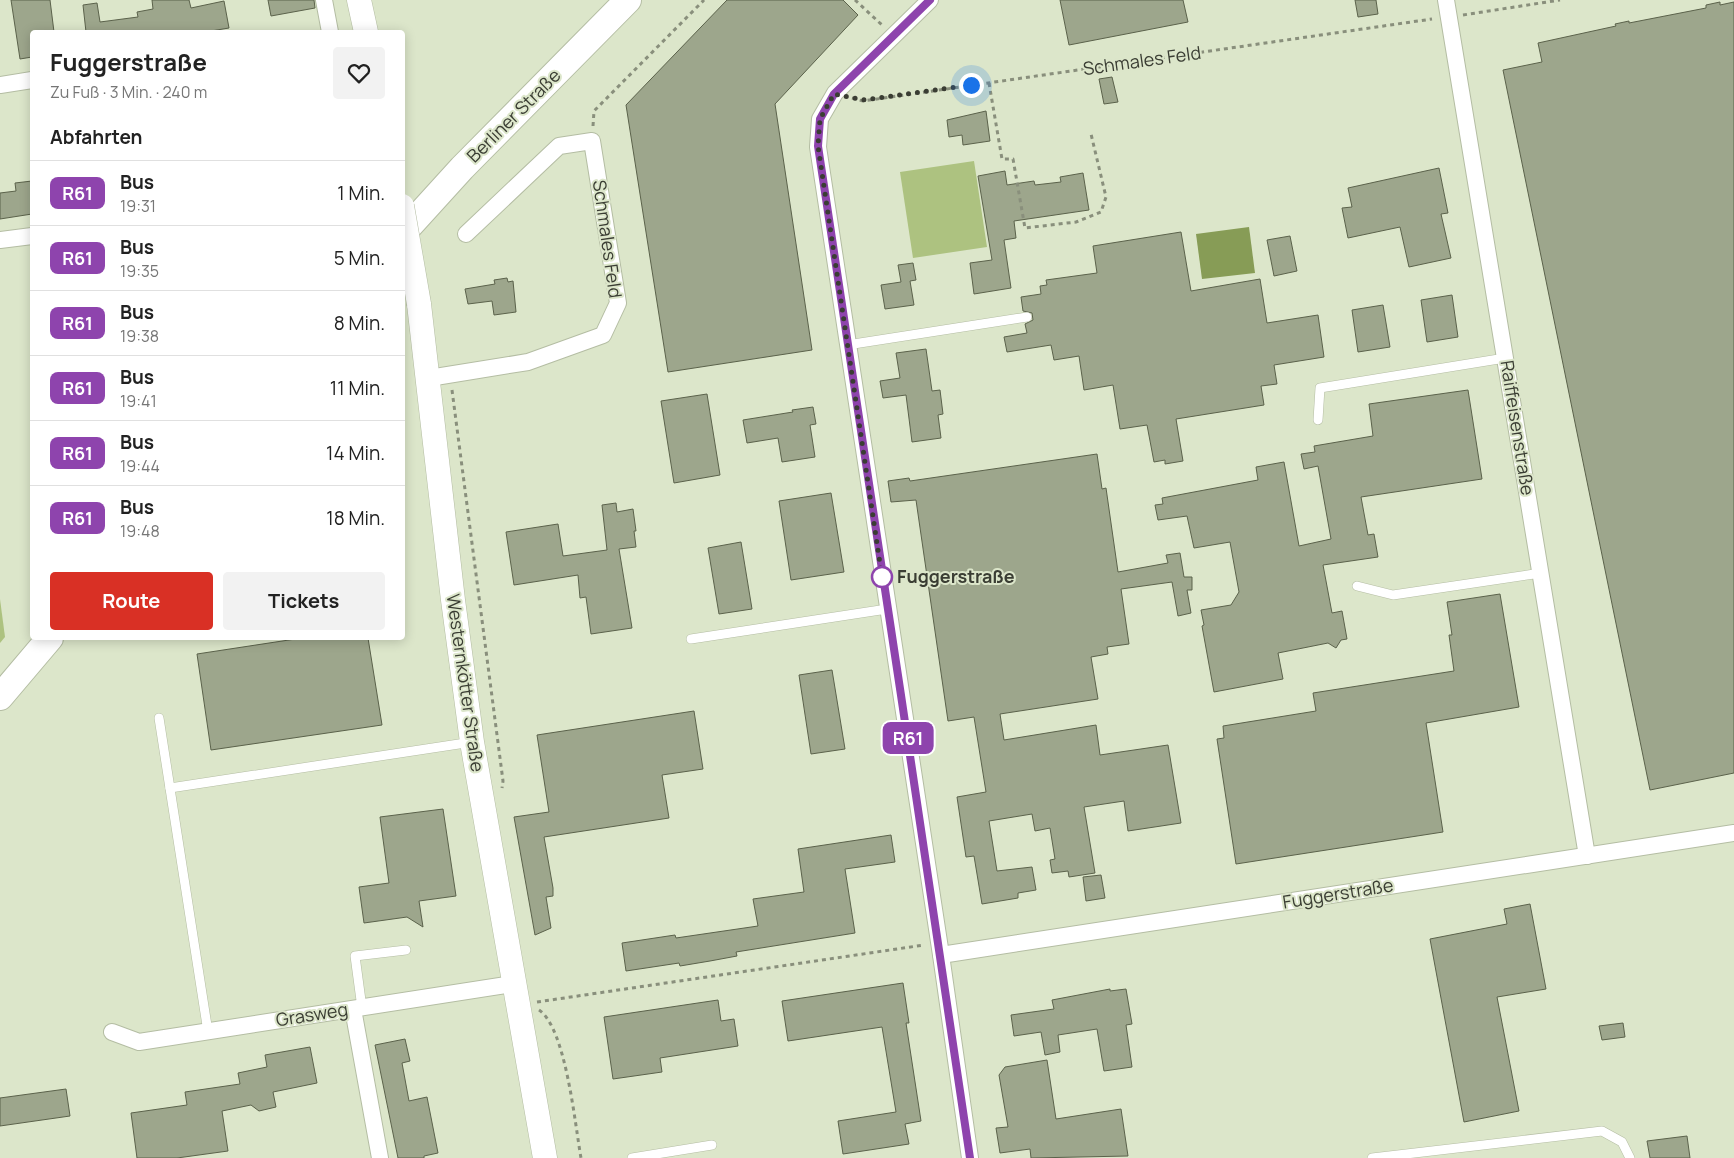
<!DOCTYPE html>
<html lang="de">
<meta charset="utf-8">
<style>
:root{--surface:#fff;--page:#f2f2f2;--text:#222;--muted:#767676;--line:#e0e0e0;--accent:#d93025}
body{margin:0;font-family:Manrope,sans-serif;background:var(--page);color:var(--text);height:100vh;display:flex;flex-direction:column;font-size:19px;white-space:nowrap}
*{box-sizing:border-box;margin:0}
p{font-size:16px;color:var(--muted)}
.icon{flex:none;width:28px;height:28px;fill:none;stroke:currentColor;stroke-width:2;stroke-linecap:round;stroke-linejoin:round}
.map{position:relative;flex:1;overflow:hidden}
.details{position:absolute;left:30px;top:30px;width:375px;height:610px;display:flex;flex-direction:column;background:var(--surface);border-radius:5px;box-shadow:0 2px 12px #0003}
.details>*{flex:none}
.badge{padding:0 10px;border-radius:8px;font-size:18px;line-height:32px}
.you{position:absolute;width:25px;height:25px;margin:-12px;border:4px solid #fff;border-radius:50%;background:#1a73e8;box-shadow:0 0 0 8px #1a73e833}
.map>.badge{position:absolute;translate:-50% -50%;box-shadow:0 0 0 2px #fff}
h2{padding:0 20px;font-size:19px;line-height:45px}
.round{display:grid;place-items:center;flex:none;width:52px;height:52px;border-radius:5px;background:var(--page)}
.head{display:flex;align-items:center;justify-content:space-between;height:85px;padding:0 20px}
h1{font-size:24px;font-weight:700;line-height:38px}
.primary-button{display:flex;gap:10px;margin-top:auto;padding:10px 20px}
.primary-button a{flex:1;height:58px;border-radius:5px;background:var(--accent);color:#fff;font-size:20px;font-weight:700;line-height:58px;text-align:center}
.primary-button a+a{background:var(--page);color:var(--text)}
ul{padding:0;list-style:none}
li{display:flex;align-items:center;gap:15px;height:65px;padding:0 20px;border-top:1px solid var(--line)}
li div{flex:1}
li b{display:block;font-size:19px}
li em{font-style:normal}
li .badge{min-width:55px;font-weight:700;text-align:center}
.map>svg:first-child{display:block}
</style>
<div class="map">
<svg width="1734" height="1158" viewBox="0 0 1734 1158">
<rect width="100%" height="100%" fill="#dce6ca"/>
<g fill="#adc280">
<path d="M974,161L987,247L913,258L900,172Z"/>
<path d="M0,599L5,637L0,643Z"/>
</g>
<path fill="#879c56" d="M1249,227L1255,273L1202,279L1196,234Z"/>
<g fill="#9da68c" stroke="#5b624b">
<path d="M11,0H50L54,32H32V57L20,59Z"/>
<path d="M152,0H189L191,8L224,1L229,28L205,32H86L83,5L97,3L100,22L138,17L137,12L153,9Z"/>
<path d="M268,0H314L315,8L271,16Z"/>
<path d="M727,0H843L858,15L775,104L812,350L668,372L626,105Z"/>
<path d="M1060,0H1183L1188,22L1069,45Z"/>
<path d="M1355,0H1376L1378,14L1358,17Z"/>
<path d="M1720,2V5L1734,2V773L1650,790L1503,70L1542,62L1538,43L1616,26L1615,24L1629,21V23L1706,8V5Z"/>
<path d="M1112,77L1118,102L1104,104L1099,79Z"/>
<path d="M986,111L990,141L963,145L962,135L949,137L947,120Z"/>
<path d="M1439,168L1448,213L1441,214L1451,258L1409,267L1400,227L1348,238L1342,208L1352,207L1348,188Z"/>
<path d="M1005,171L1007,185L1034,181L1035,185L1061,182L1060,177L1083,173L1089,210L1014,221L1016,238L1004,240L1011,288L974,294L970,263L992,260L978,176Z"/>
<path d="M32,181V214L0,219V193L16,191L15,183Z"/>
<path d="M1181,232L1191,291L1260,279L1267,323L1318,315L1324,357L1274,365L1277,384L1261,386L1264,405L1176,419L1183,461L1165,464V460L1154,462L1147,425L1120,429L1113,385L1084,390L1079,356L1054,360L1051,345L1007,352L1004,337L1027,333L1025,324L1033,320L1032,313L1023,311L1021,297L1041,294L1040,286L1047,285L1046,280L1097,273L1093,246Z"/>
<path d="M1290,236L1297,271L1274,276L1267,240Z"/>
<path d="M913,263L916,280L910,281L914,305L885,309L881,285L901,282L898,265Z"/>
<path d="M507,278L508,282L513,281L516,312L494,315L492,301L468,304L465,289L495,284L494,280Z"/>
<path d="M1452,295L1458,337L1427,342L1421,300Z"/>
<path d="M1383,305L1390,347L1358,352L1352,310Z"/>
<path d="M926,349L932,391L940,390L943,414L938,415L941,438L912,442L906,395L883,398L880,381L900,378L896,353Z"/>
<path d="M1468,390L1482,479L1361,497L1368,535L1374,534L1378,557L1323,565L1332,613L1342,611L1347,639L1341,640L1336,648L1328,643L1278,653L1283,679L1214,692L1202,626L1204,625L1201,610L1231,605L1239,592L1230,542L1194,548L1187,516L1158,520L1155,505L1163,504L1162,498L1258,480L1256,467L1284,462L1299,546L1331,539L1318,466L1304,469L1301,454L1315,452L1314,446L1373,436L1369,404Z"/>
<path d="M707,394L720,475L674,483L661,401Z"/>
<path d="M813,407L816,424L810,425L815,457L782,462L778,438L747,443L743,420L793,412L792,410Z"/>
<path d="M1097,454L1102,489L1106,488L1118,572L1168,563L1166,555L1180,553L1184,577H1192V590H1187L1191,613L1178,616L1172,582L1121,589L1129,644L1107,647L1108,654L1091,657L1098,699L1000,714L1004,740L1096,725L1100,755L1168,745L1181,823L1128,831L1124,801L1084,807L1095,873L1069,877L1068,871L1052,873L1050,860L1055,859L1050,828L1035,831L1032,814L989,821L997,871L1032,867L1036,890L1018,893V898L982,904L974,856L966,857L957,797L986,792L974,717L948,721L916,500L891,502L888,481L909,478L910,481Z"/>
<path d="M831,493L844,572L791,580L779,501Z"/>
<path d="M616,503L617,512L633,509L636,531H634L636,547L619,549L632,628L591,634L586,597L580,598L578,575L514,585L506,532L558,524L563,556L607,550L602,505Z"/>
<path d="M741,542L752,609L719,614L708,548Z"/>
<path d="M1500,594L1519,707L1426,723L1443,832L1236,864L1217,739L1224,738L1223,726L1316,711L1313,693L1454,671L1449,635H1452L1447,602Z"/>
<path d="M302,638H368L382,725L211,750L197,654Z"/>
<path d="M832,670L845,749L811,754L799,675Z"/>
<path d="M694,711L703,769L662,775L669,818L544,837L553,888V896L546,897L551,928L535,935L514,817L549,812L537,735Z"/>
<path d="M443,809L456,896L419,901L423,927L407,917L364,923L359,887L389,883L380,817Z"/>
<path d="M891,835L895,862L845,869L855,933L736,952L737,956L710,961L680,966L679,963L626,971L622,943L675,935L676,938L758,926L753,899L804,892L798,849Z"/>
<path d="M1101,875L1105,898L1086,901L1083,877Z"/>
<path d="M1530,904L1546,989L1497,997L1519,1111L1464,1122L1430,939L1507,924L1504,909Z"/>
<path d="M903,983L909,1023H906L921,1121L905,1124L909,1144L843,1154L838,1121L896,1112L882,1027L788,1041L782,1001Z"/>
<path d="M1110,989V991L1126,989L1132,1024L1126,1025L1132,1067L1104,1071L1097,1029L1058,1035L1060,1052L1045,1055L1041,1032L1014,1036L1011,1015L1054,1009L1052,1000Z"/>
<path d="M718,1000L721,1021L734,1019L738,1046L660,1058L662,1072L613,1079L604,1017Z"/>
<path d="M1623,1023L1625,1037L1602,1040L1599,1026Z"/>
<path d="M405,1039L410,1061L402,1063L409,1101L427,1097L438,1153L424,1156V1158H398L375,1045Z"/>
<path d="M310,1047L317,1083L273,1092L276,1107L259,1111L251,1105L222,1111L228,1151L177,1158H137L131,1113L187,1105L185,1092L240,1084L238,1073L267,1067L265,1055Z"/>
<path d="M1047,1060L1056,1119L1121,1109L1128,1156L1031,1158L1030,1149L1000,1153L996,1128L1008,1127L999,1075L1005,1067Z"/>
<path d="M66,1089L70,1116L0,1126V1098Z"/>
<path d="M1687,1136L1690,1158H1650L1647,1141Z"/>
</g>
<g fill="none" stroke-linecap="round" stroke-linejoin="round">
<defs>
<g id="lane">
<path d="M847,345L1027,317"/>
<path d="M1318,420L1320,388L1505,358"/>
<path d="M1357,586L1393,595L1541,573"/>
<path d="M691,639L887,609"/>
<path d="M159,718L208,1032"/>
<path d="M170,788L472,742"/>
<path d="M362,1008L355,956L406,950"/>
<path d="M632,1158L712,1145"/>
<path d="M1372,1158L1602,1131L1622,1142L1630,1158"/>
</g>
<g id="street">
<path d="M324,0L330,32"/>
<path d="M930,0L835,93L820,119L818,147L941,955L970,1158"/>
<path d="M1446,0L1587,856"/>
<path d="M0,85L32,80"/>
<path d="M0,240L32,236"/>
<path d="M429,378L528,362L603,335L618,303L592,141L559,146L466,234"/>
<path d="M941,955L1734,833"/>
<path d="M353,1009L380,1158"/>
<path d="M112,1032L139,1042L513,984"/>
</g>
<g id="secondary">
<path d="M359,0L366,32"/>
<path d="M419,304L453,600L472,742L545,1158"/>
</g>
<g id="primary">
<path d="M402,234L462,168L628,0"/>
<path d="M0,697L50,638"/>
</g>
</defs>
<use href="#lane" stroke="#b4bda3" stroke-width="10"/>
<use href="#street" stroke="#b4bda3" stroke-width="18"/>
<use href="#secondary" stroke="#b4bda3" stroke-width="25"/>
<use href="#primary" stroke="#b4bda3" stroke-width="28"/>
<g stroke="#898f7c" stroke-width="3" stroke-dasharray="4 4" stroke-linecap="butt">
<path d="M855,0L882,25"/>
<path d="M1463,15L1560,0"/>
<path d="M989,83L1002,159H1013L1025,228L1076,222L1101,212L1106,197L1091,134"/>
<path d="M852,98L863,101L1432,19"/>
<path d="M593,126L594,111L704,0"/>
<path d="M452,390L503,781L502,788"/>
<path d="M537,1002L924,945"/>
<path d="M539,1010C566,1028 575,1125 581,1158"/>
</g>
<use href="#lane" stroke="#fff" stroke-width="9"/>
<use href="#street" stroke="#fff" stroke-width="16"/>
<use href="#secondary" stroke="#fff" stroke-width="24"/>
<use href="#primary" stroke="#fff" stroke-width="26"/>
<defs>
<path id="secondary-bridge" d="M402,206L419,304"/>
</defs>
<use href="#secondary-bridge" stroke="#b4bda3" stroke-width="25" stroke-linecap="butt"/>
<use href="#secondary-bridge" stroke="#fff" stroke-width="24"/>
</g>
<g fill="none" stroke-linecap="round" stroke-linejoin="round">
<defs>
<path id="line" d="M930,0L834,94L820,119L818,146C867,484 922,820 970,1158"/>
</defs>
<use href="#line" stroke="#fff" stroke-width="11"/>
<use href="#line" stroke="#8e44ad" stroke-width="8"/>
<path stroke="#3a3d33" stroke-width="5" stroke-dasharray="0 9" d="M882,577L818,146L820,119L834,94L863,100L971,85"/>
</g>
<circle fill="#fff" stroke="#8e44ad" stroke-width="2.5" cx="882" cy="577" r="10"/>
<g text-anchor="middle" stroke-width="4" stroke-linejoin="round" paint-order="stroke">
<g font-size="18" fill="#3a3d33" stroke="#dce6ca">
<text transform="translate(1142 61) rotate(-8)" y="6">Schmales Feld</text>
<text transform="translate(514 116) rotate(-45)" y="6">Berliner Straße</text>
<text transform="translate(607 239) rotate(82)" y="6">Schmales Feld</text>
<text transform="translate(1517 428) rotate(81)" y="6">Raiffeisenstraße</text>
<text transform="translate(465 683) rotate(82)" y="6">Westernkötter Straße</text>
<text transform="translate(1338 894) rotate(-9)" y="6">Fuggerstraße</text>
<text transform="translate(312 1015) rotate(-9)" y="6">Grasweg</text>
</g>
<g font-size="18" font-weight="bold" fill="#3a3d33" stroke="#dce6ca" text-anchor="start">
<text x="897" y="583">Fuggerstraße</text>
</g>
</g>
</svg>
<div class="you" style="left:971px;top:85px"></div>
<b class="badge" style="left:908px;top:738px;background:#8e44ad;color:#fff">R61</b>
<section class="details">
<div class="head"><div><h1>Fuggerstraße</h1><p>Zu Fuß · 3 Min. · 240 m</p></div><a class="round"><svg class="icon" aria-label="heart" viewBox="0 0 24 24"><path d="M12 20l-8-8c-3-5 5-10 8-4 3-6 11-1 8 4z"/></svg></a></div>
<h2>Abfahrten</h2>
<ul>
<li><span class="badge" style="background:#8e44ad;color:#fff">R61</span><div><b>Bus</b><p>19:31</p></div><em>1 Min.</em></li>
<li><span class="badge" style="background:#8e44ad;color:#fff">R61</span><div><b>Bus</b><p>19:35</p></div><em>5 Min.</em></li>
<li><span class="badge" style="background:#8e44ad;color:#fff">R61</span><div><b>Bus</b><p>19:38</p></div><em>8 Min.</em></li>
<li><span class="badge" style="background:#8e44ad;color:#fff">R61</span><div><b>Bus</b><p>19:41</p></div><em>11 Min.</em></li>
<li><span class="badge" style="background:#8e44ad;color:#fff">R61</span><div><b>Bus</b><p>19:44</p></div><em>14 Min.</em></li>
<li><span class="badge" style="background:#8e44ad;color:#fff">R61</span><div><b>Bus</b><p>19:48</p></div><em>18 Min.</em></li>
</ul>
<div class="primary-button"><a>Route</a><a>Tickets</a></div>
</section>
</div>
